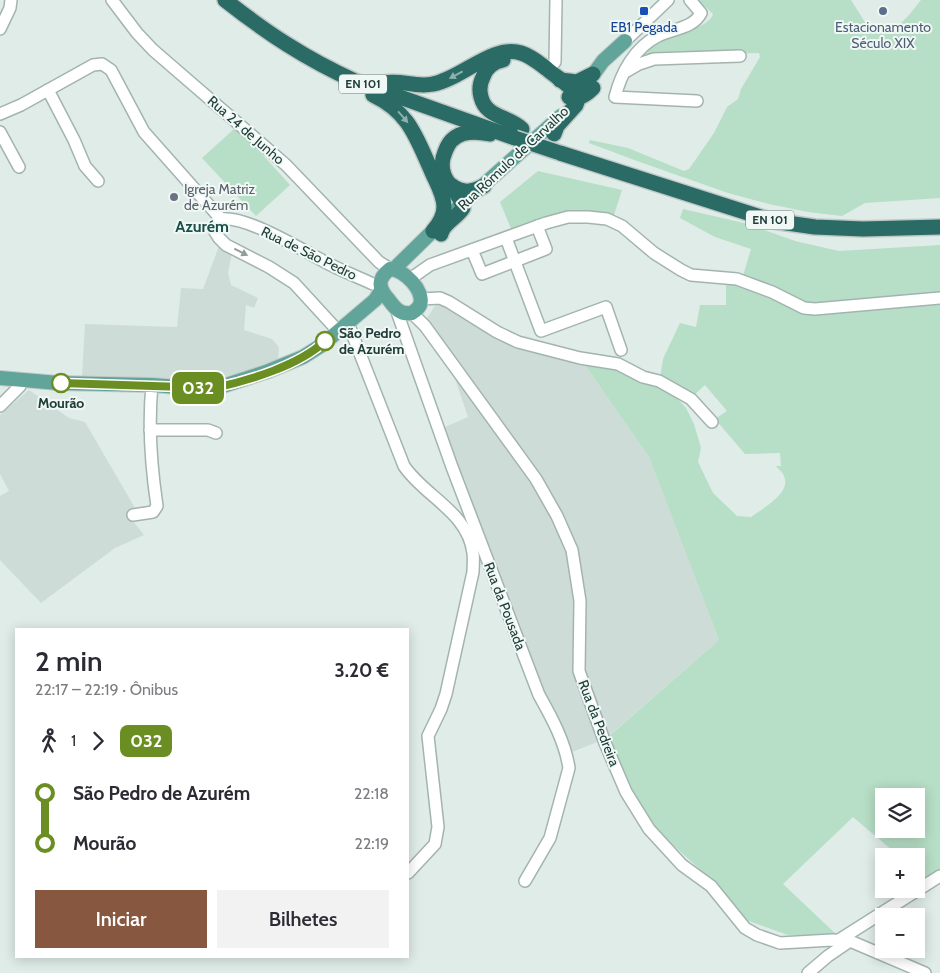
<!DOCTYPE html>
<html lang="pt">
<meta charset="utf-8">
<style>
:root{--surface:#fff;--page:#f2f2f3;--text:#2b2b33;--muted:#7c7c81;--accent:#885740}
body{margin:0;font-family:Cabin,sans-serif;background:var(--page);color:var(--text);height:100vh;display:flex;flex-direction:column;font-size:19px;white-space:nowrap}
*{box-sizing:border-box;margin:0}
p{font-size:16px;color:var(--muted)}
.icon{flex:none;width:28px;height:28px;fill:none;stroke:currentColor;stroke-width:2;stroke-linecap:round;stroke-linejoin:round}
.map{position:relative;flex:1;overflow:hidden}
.panel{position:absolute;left:15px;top:628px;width:394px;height:330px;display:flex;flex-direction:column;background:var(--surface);border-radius:0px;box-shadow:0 2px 12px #0003}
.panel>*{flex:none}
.badge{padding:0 10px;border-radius:8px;font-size:18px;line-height:32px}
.buttons{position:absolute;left:875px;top:788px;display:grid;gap:10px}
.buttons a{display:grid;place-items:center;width:50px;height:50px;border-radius:0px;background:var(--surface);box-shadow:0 2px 12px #0003;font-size:25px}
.map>.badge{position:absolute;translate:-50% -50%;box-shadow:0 0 0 2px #fff}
.legs{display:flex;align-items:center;gap:8px;height:55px;padding:0 20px;font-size:16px}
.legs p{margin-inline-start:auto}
.head{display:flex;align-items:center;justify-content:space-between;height:85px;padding:0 20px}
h1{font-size:28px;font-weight:600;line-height:38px}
.cta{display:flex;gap:10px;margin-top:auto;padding:10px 20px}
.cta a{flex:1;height:58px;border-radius:0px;background:var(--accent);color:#fff;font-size:20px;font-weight:600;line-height:58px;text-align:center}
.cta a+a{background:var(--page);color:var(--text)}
ul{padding:0 20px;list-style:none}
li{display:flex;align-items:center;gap:18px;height:50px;font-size:19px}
li i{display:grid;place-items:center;width:8px;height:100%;margin:0 6px;background:currentColor}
li i::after{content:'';width:12px;height:12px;margin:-6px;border:4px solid;border-radius:50%;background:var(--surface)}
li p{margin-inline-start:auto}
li:first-child i{background:linear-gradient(#0000 50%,currentColor 0)}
li:last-child i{background:linear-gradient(currentColor 50%,#0000 0)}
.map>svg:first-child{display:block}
</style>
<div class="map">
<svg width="940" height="973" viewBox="0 0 940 973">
<rect width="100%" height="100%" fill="#e0ece8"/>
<g fill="#cedcd7">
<path d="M219,246L232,253L228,273L231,285L258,298L254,308L246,305L244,330L272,339L279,347L278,364L218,382L82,376L85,324L177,327L181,288L203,289Z"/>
<path d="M440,298L497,332L580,358L649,457L719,640L605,739L567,754L438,430L468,417L448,358L424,323Z"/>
<path d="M29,390L69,418L85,422L135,508L132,520L144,535L115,548L41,603L0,560V496L9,491L0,474V415Z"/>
</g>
<g fill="#b7dec6" fill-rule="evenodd">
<path d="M698,0H851L868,27L874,33C901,28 905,20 921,0H940V198L865,203L842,216L808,212L769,204L728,193L637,161L589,143L590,140L628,148L684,171L689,169L714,133L727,107L738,99L741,89L760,57L759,53L637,56C645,51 652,44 660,40C673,33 709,29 713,14Z"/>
<path d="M234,129L251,142L290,185L256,216L202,158Z"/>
<path d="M538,171L622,190L614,215C574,204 548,215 512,231L500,202Z"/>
<path d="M683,209L744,223L795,241L839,251L940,245V869L925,878L916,871V856H899L853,817L783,884L837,935H788L746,920L705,874L662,835L638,802L608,737L719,640L649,457L580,358L609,364L667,387L686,408L694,424L701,448L698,462L713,493L737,516L751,517C762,509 792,493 784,476C783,472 778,469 776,466H781L780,453L745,454L715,419L727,411L705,385L693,396L660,378L663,359L680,323L696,327L700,305H726V280L742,279L751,249L715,237L680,218ZM884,796H916V829H884Z"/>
</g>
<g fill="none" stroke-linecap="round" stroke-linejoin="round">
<defs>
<g id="minor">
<path d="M112,0L137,33L153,50L286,165L379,262L390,269"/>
<path d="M690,0L701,13C694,28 672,29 658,36C635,47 621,73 615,97L697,101"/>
<path d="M0,29L10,8L11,0"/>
<path d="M625,41L668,0"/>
<path d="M555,62L556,0"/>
<path d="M627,71L639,64L654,59L740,56"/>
<path d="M48,90L74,140L85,166L98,181"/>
<path d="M0,114L21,105L93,65L102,64L111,70L144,132L221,219"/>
<path d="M0,132L19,167"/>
<path d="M221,219L216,223L214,230L219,238L226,245L269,267L294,283L338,331"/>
<path d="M221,219C248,216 302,250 327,263C342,271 358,277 373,284L381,285"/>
<path d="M506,238L541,331L606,307L621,350"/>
<path d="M472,250L482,274L546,249L537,226"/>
<path d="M410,279L430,265L546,223L568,217H588L607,219L622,226L654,253L681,270L691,275L737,279L772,292L804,308L815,309L940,298"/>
<path d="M421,299L440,298L449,302L497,332L518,342L580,358L618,364L643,377L659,381L691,399L712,422"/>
<path d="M396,309L452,467L539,695C552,718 565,742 569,768L550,838L525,881"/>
<path d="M412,313L425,326L536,479L557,516L572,550L580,601L579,671L605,743L626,792L649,829L682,865L711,886L745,928L757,935L780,943L832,940L850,941L925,973"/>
<path d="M348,323L404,466C425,497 468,512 473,553C474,559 473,566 473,572L446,694L441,709L428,736L438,827L435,844L408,873"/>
<path d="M0,406L20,386L22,380"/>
<path d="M150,430H208L216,433"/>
<path d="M133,515L153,512L157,506C151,466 148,425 152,385"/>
<path d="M839,940L940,876"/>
<path d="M808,973L828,956L850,941"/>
</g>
<g id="major">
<path d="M587,83L603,61L625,41"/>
<path d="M390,269C404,269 425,291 420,305C418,309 415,311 412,313C400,315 395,308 389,300C378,288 377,279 390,269Z"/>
<path d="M394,269L442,222L561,116"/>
<path d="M0,378L58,383L152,385L205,389L220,387L266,372L303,357L322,345L375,300L381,291"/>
</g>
<g id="highway">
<path d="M225,0C267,33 306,59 355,81L515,138"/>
<path d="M503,60C493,62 486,68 483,77C480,83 479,90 481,97C486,118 509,116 522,129"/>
<path d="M560,80L577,82L593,74"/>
<path d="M384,83C400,79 415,88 433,84C461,79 493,44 521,53C531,56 539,63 547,69C556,77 569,84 576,94L577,102L576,105L557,126L554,134"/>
<path d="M373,95C409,112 416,137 431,170C436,182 444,194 444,207C444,217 439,224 433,231"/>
<path d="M569,97C579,100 586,95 593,88"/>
<path d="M560,153L773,221L815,227L863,229L940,227"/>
<path d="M451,185C463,194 472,192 484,186"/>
<path d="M441,234C443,223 457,218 463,208C460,192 449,188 444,175C441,167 442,159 445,152C452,131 471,130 490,134"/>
</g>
</defs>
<use href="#minor" stroke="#a3b4b0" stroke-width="14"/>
<use href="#major" stroke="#c1c9c7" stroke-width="16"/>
<use href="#highway" stroke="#c1c9c7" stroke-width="18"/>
<use href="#minor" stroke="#fff" stroke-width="11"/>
<use href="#major" stroke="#61a49a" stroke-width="14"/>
<use href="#highway" stroke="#2a6b65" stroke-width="15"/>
<defs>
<path id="highway-bridge" d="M515,138L560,153"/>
</defs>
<use href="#highway-bridge" stroke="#c1c9c7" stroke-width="18" stroke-linecap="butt"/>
<use href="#highway-bridge" stroke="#2a6b65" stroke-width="15"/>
</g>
<defs><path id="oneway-solid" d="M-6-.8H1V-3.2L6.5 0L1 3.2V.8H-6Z" transform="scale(1.25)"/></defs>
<g fill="#8db2ad">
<use href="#oneway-solid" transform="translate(456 75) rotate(152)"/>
<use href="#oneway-solid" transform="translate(403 117) rotate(49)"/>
</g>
<use fill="#909e9c" href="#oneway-solid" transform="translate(241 252) rotate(27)"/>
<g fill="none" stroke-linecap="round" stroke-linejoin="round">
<defs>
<path id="line-1" d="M61,383L214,388C248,381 300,365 325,341"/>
</defs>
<use href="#line-1" stroke="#fff" stroke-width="11"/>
<use href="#line-1" stroke="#6b8e23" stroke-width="8"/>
</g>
<rect fill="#1a4fb4" stroke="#f0f8f5" stroke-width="2" x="639" y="6" width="10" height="10" rx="2.5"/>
<circle fill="#5c6f8a" stroke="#f0f8f5" stroke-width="2" cx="883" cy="11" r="5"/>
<circle fill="#6b7280" stroke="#f0f8f5" stroke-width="2" cx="174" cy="197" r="5"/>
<g fill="#fff" stroke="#6b8e23" stroke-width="2.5">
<circle cx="325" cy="341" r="9"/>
<circle cx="61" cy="383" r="9"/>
</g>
<g text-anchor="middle" stroke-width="4" stroke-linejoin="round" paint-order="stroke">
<g fill="#f0f8f5" stroke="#5e7571" stroke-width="1">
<rect x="339" y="74.5" width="48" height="19" rx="4"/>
<rect x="746" y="210.5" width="48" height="19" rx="4"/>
</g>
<g font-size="12" font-weight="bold" fill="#203d38">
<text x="363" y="88">EN 101</text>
<text x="770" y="224">EN 101</text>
</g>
<g font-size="14" fill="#164399" stroke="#f0f8f5">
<text x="644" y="32">EB1 Pegada</text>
</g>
<g font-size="14" fill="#4e5e75" stroke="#f0f8f5">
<text x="883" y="32">Estacionamento<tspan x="883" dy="16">Século XIX</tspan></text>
</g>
<g font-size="14" fill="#203d38" stroke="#f0f8f5">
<text transform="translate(246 130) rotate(41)" y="5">Rua 24 de Junho</text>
<text transform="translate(513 158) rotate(-43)" y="5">Rua Rómulo de Carvalho</text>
<text transform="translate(309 253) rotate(26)" y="5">Rua de São Pedro</text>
<text transform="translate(505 606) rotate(69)" y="5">Rua da Pousada</text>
<text transform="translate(599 723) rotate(69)" y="5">Rua da Pedreira</text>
</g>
<g font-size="14" fill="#5b616d" stroke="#f0f8f5" text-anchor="start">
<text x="184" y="194">Igreja Matriz<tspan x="184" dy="16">de Azurém</tspan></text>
</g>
<g font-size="14" font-weight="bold" fill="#203d38" stroke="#f0f8f5" text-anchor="start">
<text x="339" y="338">São Pedro<tspan x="339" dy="16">de Azurém</tspan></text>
<text x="61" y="408" text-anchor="middle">Mourão</text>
</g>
<g font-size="16" font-weight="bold" fill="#1a5049" stroke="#f0f8f5">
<text x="202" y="232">Azurém</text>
</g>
</g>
</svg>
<div class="buttons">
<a><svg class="icon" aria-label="layers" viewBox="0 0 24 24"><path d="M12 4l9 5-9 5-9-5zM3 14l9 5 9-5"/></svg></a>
<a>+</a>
<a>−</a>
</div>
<b class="badge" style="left:198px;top:388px;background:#6b8e23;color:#fff">032</b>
<section class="panel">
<div class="head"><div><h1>2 min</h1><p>22:17 – 22:19 · Ônibus</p></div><b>3.20 €</b></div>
<div class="legs"><svg class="icon" aria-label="walk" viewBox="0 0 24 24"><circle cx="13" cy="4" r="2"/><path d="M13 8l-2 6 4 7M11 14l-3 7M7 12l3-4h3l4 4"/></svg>1<svg class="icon" aria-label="forward" viewBox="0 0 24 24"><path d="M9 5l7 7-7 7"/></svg><b class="badge" style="background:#6b8e23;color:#fff">032</b></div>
<ul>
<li><i style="color:#6b8e23"></i><b>São Pedro de Azurém</b><p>22:18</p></li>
<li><i style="color:#6b8e23"></i><b>Mourão</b><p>22:19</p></li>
</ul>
<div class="cta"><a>Iniciar</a><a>Bilhetes</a></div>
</section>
</div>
